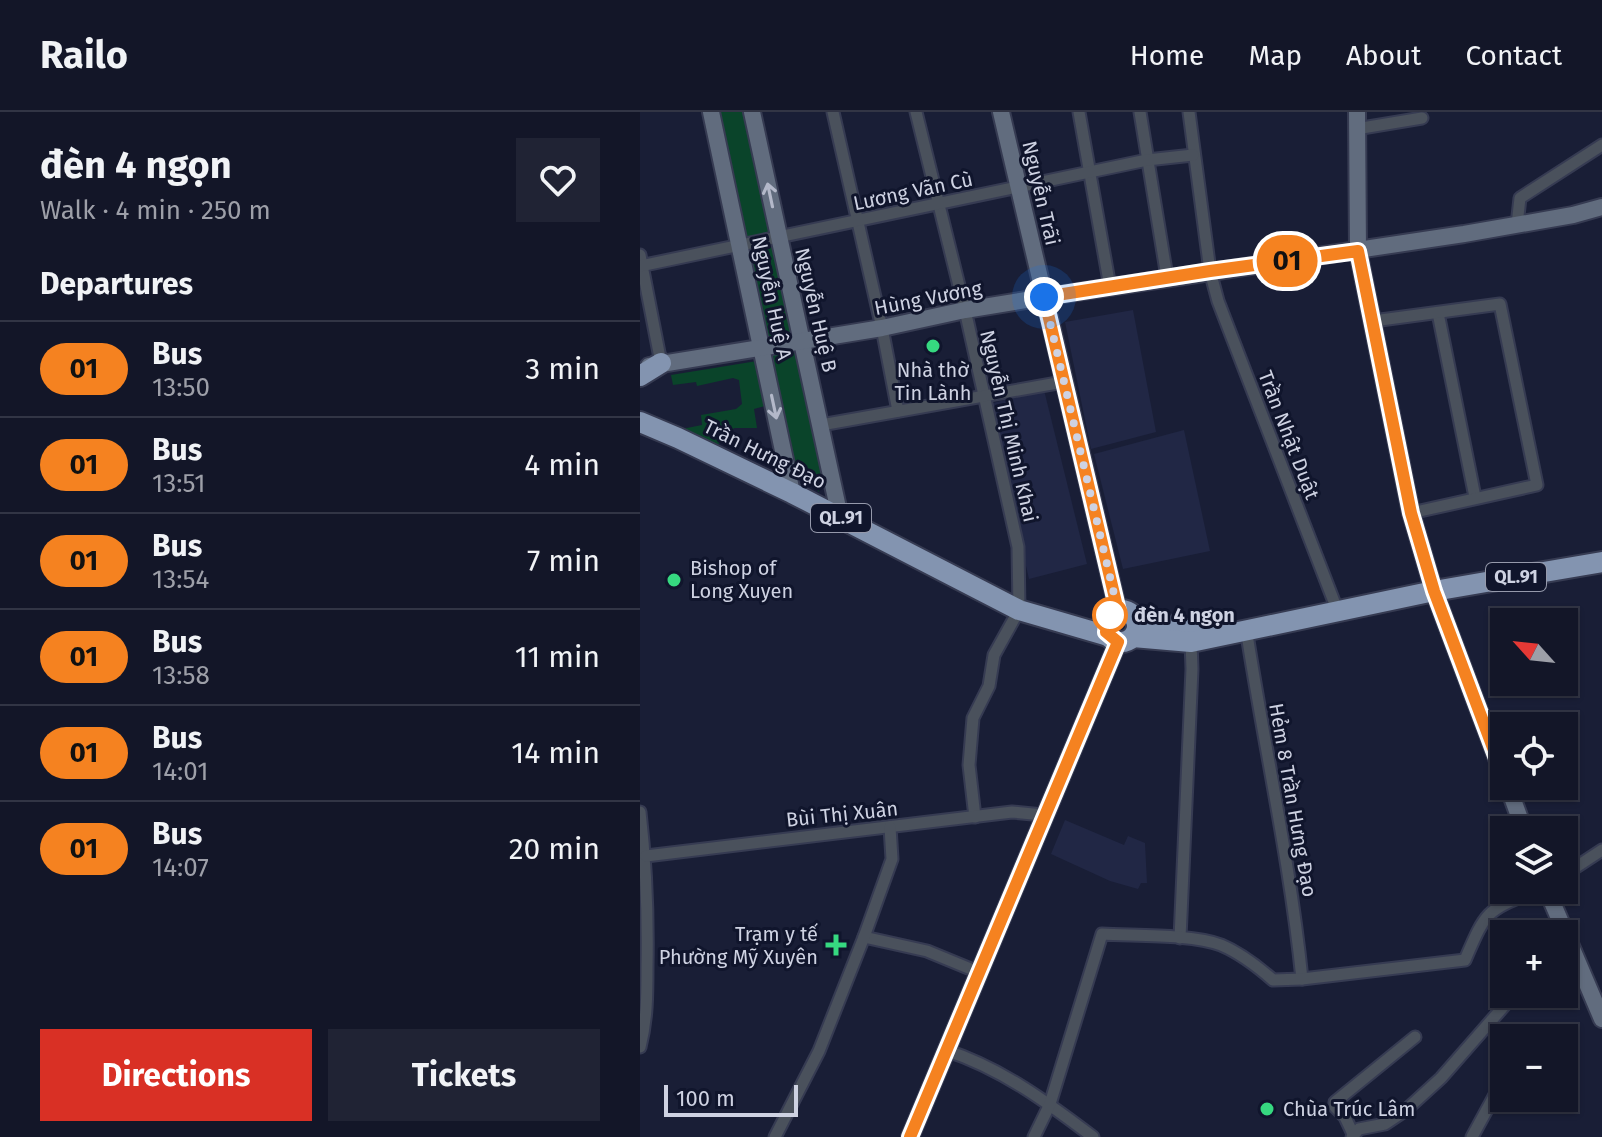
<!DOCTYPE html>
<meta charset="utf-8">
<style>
:root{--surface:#131628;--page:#202334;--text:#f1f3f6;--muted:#9d9fa8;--line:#323545;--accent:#d93025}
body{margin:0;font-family:"Fira Sans",sans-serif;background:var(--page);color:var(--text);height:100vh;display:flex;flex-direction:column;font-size:30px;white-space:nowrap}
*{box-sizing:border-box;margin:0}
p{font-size:26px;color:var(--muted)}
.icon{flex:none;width:44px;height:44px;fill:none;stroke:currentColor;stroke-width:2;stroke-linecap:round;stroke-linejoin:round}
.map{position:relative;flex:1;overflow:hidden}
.side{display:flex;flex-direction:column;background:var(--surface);width:640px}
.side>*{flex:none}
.badge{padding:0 16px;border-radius:26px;font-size:28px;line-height:52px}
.needle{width:52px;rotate:297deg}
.tools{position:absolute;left:850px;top:496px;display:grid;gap:16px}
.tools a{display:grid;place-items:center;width:88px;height:88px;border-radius:0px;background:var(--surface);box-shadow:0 2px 6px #0004,0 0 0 2px var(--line);font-size:40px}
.scale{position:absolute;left:24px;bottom:20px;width:134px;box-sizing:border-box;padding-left:8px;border:4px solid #ced2e2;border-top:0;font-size:22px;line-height:28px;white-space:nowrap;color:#ced2e2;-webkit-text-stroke:6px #10152c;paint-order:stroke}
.you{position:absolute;width:40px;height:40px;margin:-20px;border:6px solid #fff;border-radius:50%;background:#1a73e8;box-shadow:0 0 0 12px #1a73e833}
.map>.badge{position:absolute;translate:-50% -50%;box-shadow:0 0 0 4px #fff}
h2{padding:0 40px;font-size:30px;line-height:72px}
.round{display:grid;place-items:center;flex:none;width:84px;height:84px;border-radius:0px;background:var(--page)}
.overview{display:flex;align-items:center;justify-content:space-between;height:136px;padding:0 40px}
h1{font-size:38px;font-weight:700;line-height:60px}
.cta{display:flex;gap:16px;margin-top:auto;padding:16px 40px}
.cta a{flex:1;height:92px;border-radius:0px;background:var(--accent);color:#fff;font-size:32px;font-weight:700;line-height:92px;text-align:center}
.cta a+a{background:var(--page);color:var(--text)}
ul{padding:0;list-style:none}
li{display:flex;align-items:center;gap:24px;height:96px;padding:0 40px;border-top:2px solid var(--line)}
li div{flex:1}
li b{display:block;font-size:30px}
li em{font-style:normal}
li .badge{min-width:88px;font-weight:700;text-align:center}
header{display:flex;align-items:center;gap:48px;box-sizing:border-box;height:112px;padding:0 40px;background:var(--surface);border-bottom:2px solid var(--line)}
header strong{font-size:38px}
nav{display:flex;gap:44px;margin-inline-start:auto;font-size:28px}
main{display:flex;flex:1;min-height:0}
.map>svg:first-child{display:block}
</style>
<header>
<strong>Railo</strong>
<nav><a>Home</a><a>Map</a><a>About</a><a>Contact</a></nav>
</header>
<main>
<section class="side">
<div class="overview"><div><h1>đèn 4 ngọn</h1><p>Walk · 4 min · 250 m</p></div><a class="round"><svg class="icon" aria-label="heart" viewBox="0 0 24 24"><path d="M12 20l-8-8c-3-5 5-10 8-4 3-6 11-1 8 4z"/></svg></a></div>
<h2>Departures</h2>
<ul>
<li><span class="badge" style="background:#f58220;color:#111">01</span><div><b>Bus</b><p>13:50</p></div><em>3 min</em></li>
<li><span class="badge" style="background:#f58220;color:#111">01</span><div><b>Bus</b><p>13:51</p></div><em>4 min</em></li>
<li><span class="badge" style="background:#f58220;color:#111">01</span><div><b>Bus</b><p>13:54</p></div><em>7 min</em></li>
<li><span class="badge" style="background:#f58220;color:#111">01</span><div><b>Bus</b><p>13:58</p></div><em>11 min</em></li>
<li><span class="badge" style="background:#f58220;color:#111">01</span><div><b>Bus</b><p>14:01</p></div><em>14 min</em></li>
<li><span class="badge" style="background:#f58220;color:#111">01</span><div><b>Bus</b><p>14:07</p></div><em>20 min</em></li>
</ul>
<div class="cta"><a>Directions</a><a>Tickets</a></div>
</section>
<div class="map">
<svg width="962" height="1025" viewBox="0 0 962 1025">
<rect width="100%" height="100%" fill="#191e36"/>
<g fill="#212745">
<path d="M493,198L516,320L451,337L425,210Z"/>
<path d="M404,278L447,452L389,467L349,292Z"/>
<path d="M544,318L570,439L483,457L454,342Z"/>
<path d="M425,708L484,733L488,724L505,731L507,771H501L498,777L470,769L411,742Z"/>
</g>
<g fill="#0a442a">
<path d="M72,0H110L185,333L179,380L144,341Z"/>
<path d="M117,249L125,294L114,297L117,316H95L84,320L80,331L75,334L42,317L62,313L61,303L96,297L102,292L99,268L93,266L57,274L56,270L33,273L31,263Z"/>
</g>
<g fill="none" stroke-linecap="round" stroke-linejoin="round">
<defs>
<g id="street">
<path d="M193,0L242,216L258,299"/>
<path d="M276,0L325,198L378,435L379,498L354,543L349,574L333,606L329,653L335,705"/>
<path d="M439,0L470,175"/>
<path d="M500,0L527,165"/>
<path d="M549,0L570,159L578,189L698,500"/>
<path d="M716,17L782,6"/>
<path d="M877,113L880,86L962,33"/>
<path d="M0,143L21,251"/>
<path d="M0,154L507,48L553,43"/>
<path d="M798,201L835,385"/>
<path d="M733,209L860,192L897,373L771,401"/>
<path d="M181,313L423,270"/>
<path d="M606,516C624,633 650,749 662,867"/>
<path d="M0,700C6,752 8,803 7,855C7,882 7,908 0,935"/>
<path d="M6,744L372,700L403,703"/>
<path d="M924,763L962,738"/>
<path d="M224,825L287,839L338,860"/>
<path d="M540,826L552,557L551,530"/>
<path d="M305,938C361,956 407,990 453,1025"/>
<path d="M713,1022L705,1005L695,995V990L775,925"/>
<path d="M135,1025L179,939L224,825L252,747L250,715"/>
<path d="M394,1025L410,992L462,822C494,824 553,822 581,833C600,841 617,854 633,868L662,867L825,848C847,797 846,799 897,778"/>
<path d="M712,1025L719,1017L745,1012L766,998L801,966L871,886"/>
<path d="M832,1025L863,968"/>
</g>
<g id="secondary">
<path d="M71,0L152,381"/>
<path d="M112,0L200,405"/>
<path d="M361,0L478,499"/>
<path d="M717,0L718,139L771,401L794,479L864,665"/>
<path d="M9,254L242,216L325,198L404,185L824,122L933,103L962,95"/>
<path d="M868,674L884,718"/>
<path d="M907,778L962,907"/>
<path d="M270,1025L478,530"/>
</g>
<g id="highway">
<path d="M0,264L21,251"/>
<path d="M0,310L38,326L152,381L379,498L468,524"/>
<circle cx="481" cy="514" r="16"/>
<path d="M493,504L558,521"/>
<path d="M493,525L551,530L794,479L962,450"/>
</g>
</defs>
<use href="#street" stroke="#363b52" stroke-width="15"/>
<use href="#secondary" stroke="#363b52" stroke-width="20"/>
<use href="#highway" stroke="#363b52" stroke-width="24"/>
<use href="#street" stroke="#4a515c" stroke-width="11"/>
<use href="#secondary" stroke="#616c7e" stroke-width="16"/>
<use href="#highway" stroke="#8394b0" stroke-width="20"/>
</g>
<defs><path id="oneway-shaft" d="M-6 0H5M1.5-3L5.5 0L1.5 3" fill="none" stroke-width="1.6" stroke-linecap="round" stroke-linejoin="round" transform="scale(2)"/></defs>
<g stroke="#b3b8c9">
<use href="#oneway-shaft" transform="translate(130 83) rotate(-102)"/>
<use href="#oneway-shaft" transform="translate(134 295) rotate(78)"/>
</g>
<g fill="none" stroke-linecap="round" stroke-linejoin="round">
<defs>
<path id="line" d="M270,1025L478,530L466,520L468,505L478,499L404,185L570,159L718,139L771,401L794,479L864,665"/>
</defs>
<use href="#line" stroke="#fff" stroke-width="18"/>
<use href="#line" stroke="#f58220" stroke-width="12"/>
<path stroke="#ced2e2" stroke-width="8" stroke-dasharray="0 14.4" d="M404,185L478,499L470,503"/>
</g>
<g fill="#36d880" stroke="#10152c" stroke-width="3">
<circle cx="293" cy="234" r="8"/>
<circle cx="34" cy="468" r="8"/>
<path d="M192 821h8v8h8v8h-8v8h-8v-8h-8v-8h8z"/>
<circle cx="627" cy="997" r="8"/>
</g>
<circle fill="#fff" stroke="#f58220" stroke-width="4" cx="470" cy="503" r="16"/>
<g text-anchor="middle" stroke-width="6" stroke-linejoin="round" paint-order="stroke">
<g fill="#10152c" stroke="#9599ab" stroke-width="2">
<rect x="171" y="392" width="60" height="28" rx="6"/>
<rect x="846" y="451" width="60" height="28" rx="6"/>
</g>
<g font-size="18" font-weight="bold" fill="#ced2e2">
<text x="201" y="412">QL.91</text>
<text x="876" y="471">QL.91</text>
</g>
<g font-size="20" fill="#ced2e2" stroke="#10152c">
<text transform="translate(273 79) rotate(-12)" y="7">Lương Vãn Cù</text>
<text transform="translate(401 81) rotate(77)" y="7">Nguyễn Trãi</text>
<text transform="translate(132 186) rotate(78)" y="7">Nguyễn Huệ A</text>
<text transform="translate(288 186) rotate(-11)" y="7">Hùng Vương</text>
<text transform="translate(176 198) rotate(77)" y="7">Nguyễn Huệ B</text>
<text transform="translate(369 314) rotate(77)" y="7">Nguyễn Thị Minh Khai</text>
<text transform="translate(649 323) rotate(69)" y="7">Trần Nhật Duật</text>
<text transform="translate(125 342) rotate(26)" y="7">Trần Hưng Đạo</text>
<text transform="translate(653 688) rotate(80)" y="7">Hẻm 8 Trần Hưng Đạo</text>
<text transform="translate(202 702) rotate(-6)" y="7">Bùi Thị Xuân</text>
</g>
<g font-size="20" fill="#ced2e2" stroke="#10152c" text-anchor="start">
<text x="293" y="265" text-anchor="middle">Nhà thờ<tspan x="293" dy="23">Tin Lành</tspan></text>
<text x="50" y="463">Bishop of<tspan x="50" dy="23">Long Xuyen</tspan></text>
<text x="178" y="829" text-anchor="end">Trạm y tế<tspan x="178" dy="23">Phường Mỹ Xuyên</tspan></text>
<text x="643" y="1004">Chùa Trúc Lâm</text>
</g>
<g font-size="20" font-weight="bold" fill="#ced2e2" stroke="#10152c" text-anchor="start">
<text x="494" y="510">đèn 4 ngọn</text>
</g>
</g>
</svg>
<div class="tools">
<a><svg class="needle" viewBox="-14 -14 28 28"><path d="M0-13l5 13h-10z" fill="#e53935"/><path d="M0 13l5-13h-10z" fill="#9d9fa8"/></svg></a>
<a><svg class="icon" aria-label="locate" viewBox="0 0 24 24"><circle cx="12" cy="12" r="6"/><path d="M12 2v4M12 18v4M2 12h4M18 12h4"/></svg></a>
<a><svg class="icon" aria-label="layers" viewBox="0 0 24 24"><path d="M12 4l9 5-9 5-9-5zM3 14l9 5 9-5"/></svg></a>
<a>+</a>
<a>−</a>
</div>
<div class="scale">100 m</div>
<div class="you" style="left:404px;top:185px"></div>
<b class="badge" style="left:647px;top:149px;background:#f58220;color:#111">01</b>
</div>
</main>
